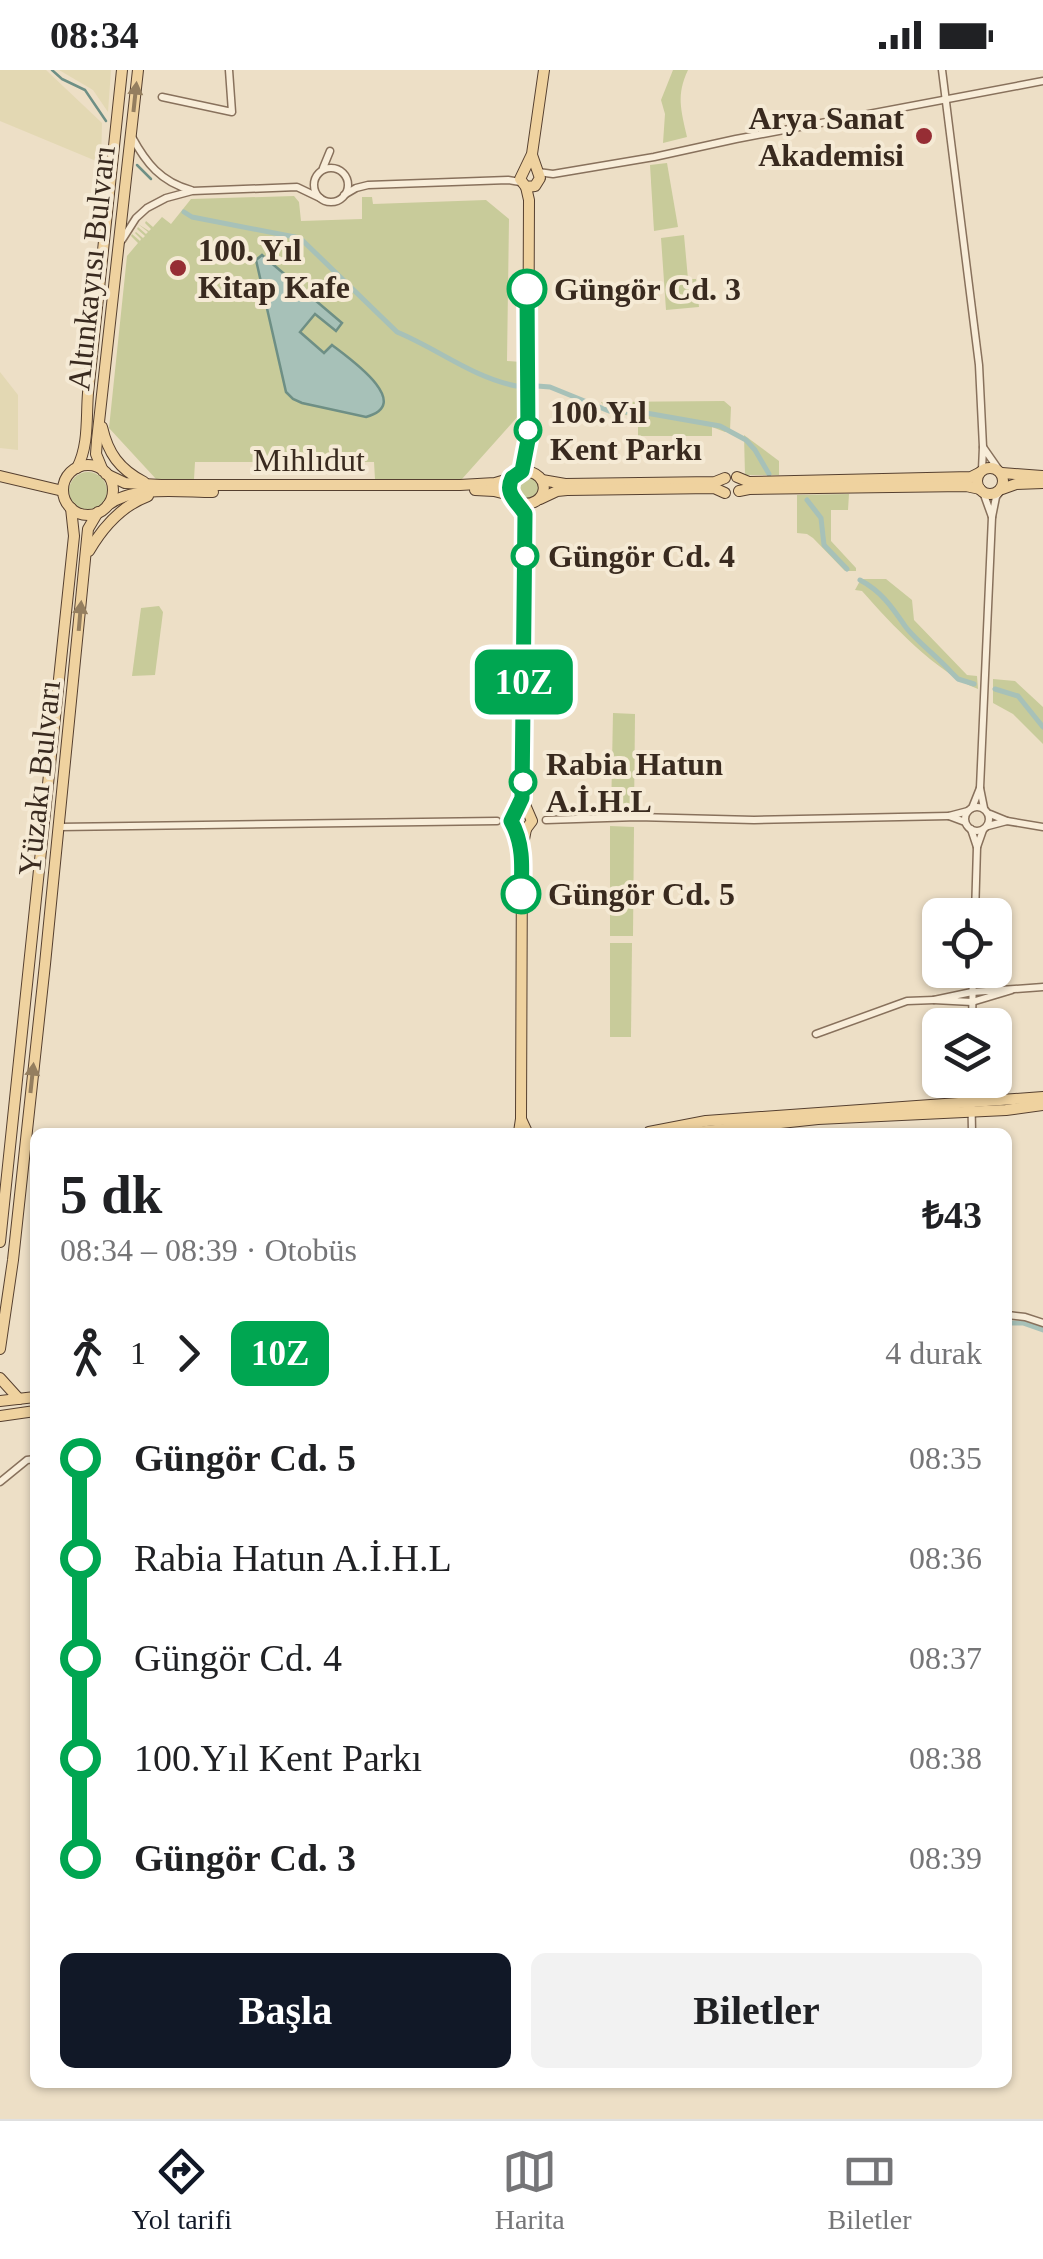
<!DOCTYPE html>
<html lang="tr">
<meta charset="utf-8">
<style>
:root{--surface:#fff;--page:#f2f2f2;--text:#202124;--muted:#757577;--line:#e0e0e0;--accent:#111827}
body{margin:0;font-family:Georgia,serif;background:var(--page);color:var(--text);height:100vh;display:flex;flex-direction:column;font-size:38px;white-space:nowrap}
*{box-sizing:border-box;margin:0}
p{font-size:32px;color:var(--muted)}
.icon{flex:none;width:55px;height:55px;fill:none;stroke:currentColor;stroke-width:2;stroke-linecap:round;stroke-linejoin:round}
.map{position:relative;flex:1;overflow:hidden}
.panel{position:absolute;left:30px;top:1058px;width:982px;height:960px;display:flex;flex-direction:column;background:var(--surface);border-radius:15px;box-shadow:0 2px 8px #0004}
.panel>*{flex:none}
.badge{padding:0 20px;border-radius:15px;font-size:35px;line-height:65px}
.tools{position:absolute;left:922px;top:828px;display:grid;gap:20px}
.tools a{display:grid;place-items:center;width:90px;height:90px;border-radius:15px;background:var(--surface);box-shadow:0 2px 8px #0004;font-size:50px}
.map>.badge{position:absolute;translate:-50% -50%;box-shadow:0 0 0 5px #fff}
.legs{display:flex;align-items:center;gap:15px;height:110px;padding:0 30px;font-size:32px}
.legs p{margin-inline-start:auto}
.overview{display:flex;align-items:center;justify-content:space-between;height:170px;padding:0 30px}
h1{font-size:55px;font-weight:600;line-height:75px}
.action{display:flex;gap:20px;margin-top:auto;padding:20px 30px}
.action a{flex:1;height:115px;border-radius:15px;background:var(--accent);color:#fff;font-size:40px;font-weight:600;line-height:115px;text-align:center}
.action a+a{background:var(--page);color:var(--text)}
ul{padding:0 30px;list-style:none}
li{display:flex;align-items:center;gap:35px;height:100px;font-size:38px}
li i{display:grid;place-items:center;width:15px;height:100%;margin:0 12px;background:currentColor}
li i::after{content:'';width:25px;height:25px;margin:-12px;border:8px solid;border-radius:50%;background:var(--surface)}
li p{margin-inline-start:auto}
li:first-child i{background:linear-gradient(#0000 50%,currentColor 0)}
li:last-child i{background:linear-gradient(currentColor 50%,#0000 0)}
.status{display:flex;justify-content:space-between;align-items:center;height:70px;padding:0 50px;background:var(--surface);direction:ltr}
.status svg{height:28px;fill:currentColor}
.menu{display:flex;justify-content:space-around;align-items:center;height:140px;border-top:2px solid var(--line);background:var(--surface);font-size:28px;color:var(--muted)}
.menu a{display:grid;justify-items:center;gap:5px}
.menu .selected{color:var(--accent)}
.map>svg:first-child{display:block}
</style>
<div class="status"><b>08:34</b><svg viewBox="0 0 49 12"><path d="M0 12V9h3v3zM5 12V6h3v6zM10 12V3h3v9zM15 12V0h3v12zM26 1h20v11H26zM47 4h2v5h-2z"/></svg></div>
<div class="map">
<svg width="1043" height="2049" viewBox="0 0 1043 2049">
<rect width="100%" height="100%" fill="#eddfc6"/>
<g fill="#e3d8b3">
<path d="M0,0H46L102,53L101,93L0,51Z"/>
<path d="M59,0H111L108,42L93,20Z"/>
<path d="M0,302L18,325V380L0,378Z"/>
</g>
<g fill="#c8cb9a">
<path d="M673,0H688C676,25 681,40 687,67L663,73L665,44L661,30Z"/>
<path d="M667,93L678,157L654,161L650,95Z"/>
<path d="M294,126L299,132L301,151L362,149V127H372L373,134L486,130L509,149L507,291L521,292L520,344L462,409H375L374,392H195L194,409H156L109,358L127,186L138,173L131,166L132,164L140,171L141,169L135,163L136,162L143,168L145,166L137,159L138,157L146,164L148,162L138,154L149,161L151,159L145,153L146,151L153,157L162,147L171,154L191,129Z"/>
<path d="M684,165L688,209H696L699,237L666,240L661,168Z"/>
<path d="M724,331L731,337L730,360L725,362L712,357V366H638V346L624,345L623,341L605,338L601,332Z"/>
<path d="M744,365L779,391V405H745Z"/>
<circle cx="88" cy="421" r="19"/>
<path d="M520,405H533L541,417L535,429L518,428C512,419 513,413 520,405Z"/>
<path d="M849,424L848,440H831V471L856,498V501H845L813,468L807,464L797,463V425Z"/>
<path d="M861,509H886L912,530L914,550L967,605L977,606L978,619C937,603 891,554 862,521L855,520Z"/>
<path d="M159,536L163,542L155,605L132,606L141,538Z"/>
<path d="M993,609L1015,611L1043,637V674L1013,644L993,633Z"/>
<path d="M613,643L635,644L634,744L611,745Z"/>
<path d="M610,756L634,757L633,866H610Z"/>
<path d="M610,873H632L631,967H610Z"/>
</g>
<path fill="#a7c1b8" stroke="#6e8f85" stroke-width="2.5" d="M262,185L342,253L336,261L315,244L300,262L324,283L332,275C349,288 415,334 366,347L302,333L293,329L286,322L256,190Z"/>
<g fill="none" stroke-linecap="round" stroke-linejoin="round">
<g stroke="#6e8f85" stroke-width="2.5">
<path d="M52,0L62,9L85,20L106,51"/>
<path d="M137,95L151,109"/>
</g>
<g stroke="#a7c1b8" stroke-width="5">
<path d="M184,142L192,147L300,168L397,262C438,279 472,307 516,316"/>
<path d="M537,316L550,317L609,341L646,343L720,356L746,370L755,380L769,404"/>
<path d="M807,430L821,448L824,475L847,499"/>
<path d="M860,510C881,521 892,537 905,556C916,571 938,587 951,602L958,609L974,614"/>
<path d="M995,619L1018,626L1043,657"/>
<path d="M1008,1253H1023L1043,1260"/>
<path d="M33,1393H35"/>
</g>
<defs>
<g id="minor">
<path d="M942,0L979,295L983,377"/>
<path d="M162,27L232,42L229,0"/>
<path d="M132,67C146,93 161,112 191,120"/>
<path d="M323,98L330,81"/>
<circle cx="331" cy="115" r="17"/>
<path d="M538,102L553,104L654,87L736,69L1043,11"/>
<path d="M344,125L356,118L368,115L508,110L520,112"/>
<path d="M122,170L136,148L147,138L166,128L192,121L297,117L320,128"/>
<path d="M982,400L983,377L999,400"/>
<path d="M983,422L992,447L996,427L1002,419"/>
<path d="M980,718L992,447"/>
<circle cx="977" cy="749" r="12"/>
<path d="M972,738L980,718L984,738"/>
<path d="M546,750L637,747L754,750L949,746"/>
<path d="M1007,751L1043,757"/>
<path d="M965,752L949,746L968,741"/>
<path d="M988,756L1007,751L990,744"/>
<path d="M59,757L497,751"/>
<path d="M971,759L977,777L983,760"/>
<path d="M975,845L977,777"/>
<path d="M1012,920L972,932L934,930L972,922L1043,917"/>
<path d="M972,955L973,900"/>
<path d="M816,964L907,931L934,930"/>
<path d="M971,1010L972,1062"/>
<path d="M1008,1245L1025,1247L1043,1253"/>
<path d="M0,1412L27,1390L35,1389"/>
</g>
<g id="major">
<path d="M526,117L535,116L540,108L532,85"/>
<path d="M102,357C108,383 119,399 144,412"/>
<circle cx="88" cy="420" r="25"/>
<circle cx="990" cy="411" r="13"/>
<path d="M77,398C89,375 86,348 88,323L122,0"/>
<path d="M103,401L96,384L97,370L138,0"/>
<path d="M1002,403L1042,406"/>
<path d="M106,404L125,413L161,415H460L495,413L512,408"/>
<path d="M0,406L63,421"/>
<path d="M737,407L749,412L971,407L979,403"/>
<path d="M542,410L565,414L715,412L725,408"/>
<path d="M1002,419L1016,414L1043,413"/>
<path d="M475,420L494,421L510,425"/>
<path d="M739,421L749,419L966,416L980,419"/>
<path d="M540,429L557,421L567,420L714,418L725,423"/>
<path d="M518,433C549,440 554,401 522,401"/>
<path d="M108,435C134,415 181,422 213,422"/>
<path d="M525,444C515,428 496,415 522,401L528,370L529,130L526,117L520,109L532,84L544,0"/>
<path d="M89,481C103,457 121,436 148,426"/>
<path d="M516,759H526L532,751L522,728L525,444"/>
<path d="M517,761L512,754L511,748L517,741L522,729"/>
<path d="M521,1049L522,780L526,759"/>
<path d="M519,1062L521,1049L527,1062"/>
<path d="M649,1062L706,1051L1043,1027"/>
<path d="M697,1062L818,1049L1006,1040L1043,1035"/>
<path d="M0,1172L74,466L71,438"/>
<path d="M0,1279L13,1190L45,894L88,459L98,442"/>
<path d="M0,1308L19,1329"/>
<path d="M0,1331L35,1327"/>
<path d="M0,1346L35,1341"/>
</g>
</defs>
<use href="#minor" stroke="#88715c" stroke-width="9"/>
<use href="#major" stroke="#564030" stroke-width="12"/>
<use href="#minor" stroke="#f8edd9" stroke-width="6"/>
<use href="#major" stroke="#efd29f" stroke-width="10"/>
</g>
<defs><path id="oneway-solid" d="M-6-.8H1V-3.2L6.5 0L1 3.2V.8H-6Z" transform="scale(2.5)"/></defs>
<g fill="#947e5f">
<use href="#oneway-solid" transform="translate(135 27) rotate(-84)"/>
<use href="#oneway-solid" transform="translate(80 546) rotate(-85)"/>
<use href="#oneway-solid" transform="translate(32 1008) rotate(-84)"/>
</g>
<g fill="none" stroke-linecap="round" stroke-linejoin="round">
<defs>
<path id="line-1" d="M521,824C522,798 524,774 511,751L522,728L525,444C517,431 504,424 512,408L522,401L528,370L527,219"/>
</defs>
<use href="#line-1" stroke="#fff" stroke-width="22"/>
<use href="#line-1" stroke="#00a651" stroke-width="15"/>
</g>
<g fill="#962d34" stroke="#f5ead5" stroke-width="4">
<circle cx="924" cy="66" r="10"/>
<circle cx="178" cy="198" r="10"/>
</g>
<g fill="#fff" stroke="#00a651" stroke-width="5">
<circle cx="527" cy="219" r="18"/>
<circle cx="528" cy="360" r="12"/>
<circle cx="525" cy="486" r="12"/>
<circle cx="523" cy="712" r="12"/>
<circle cx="521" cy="824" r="18"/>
</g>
<g text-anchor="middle" stroke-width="8" stroke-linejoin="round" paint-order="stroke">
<g font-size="32" font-weight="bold" fill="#392a1f" stroke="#f5ead5" text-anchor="end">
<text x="904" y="59">Arya Sanat<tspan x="904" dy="37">Akademisi</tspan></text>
<text x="198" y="191" text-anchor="start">100. Yıl<tspan x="198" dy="37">Kitap Kafe</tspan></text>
</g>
<g font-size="32" fill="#392a1f" stroke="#f5ead5">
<text transform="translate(91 198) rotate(-84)" y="11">Altınkayısı Bulvarı</text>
<text x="309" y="401">Mıhlıdut</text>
<text transform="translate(39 708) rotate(-84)" y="11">Yüzakı Bulvarı</text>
</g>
<g font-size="32" font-weight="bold" fill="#392a1f" stroke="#f5ead5" text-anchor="start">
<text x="554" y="230">Güngör Cd. 3</text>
<text x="550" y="353">100.Yıl<tspan x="550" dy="37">Kent Parkı</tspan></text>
<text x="548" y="497">Güngör Cd. 4</text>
<text x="546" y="705">Rabia Hatun<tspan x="546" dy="37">A.İ.H.L</tspan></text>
<text x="548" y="835">Güngör Cd. 5</text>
</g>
</g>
</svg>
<div class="tools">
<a><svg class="icon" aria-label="locate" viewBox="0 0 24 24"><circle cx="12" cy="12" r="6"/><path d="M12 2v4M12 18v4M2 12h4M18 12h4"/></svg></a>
<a><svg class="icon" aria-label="layers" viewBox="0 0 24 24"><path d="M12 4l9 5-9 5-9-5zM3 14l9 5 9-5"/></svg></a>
</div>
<b class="badge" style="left:524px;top:612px;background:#00a651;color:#fff">10Z</b>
<section class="panel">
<div class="overview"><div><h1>5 dk</h1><p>08:34 – 08:39 · Otobüs</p></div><b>₺43</b></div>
<div class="legs"><svg class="icon" aria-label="walk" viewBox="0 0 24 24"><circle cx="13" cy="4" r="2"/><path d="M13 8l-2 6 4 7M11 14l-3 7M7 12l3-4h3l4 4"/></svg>1<svg class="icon" aria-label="forward" viewBox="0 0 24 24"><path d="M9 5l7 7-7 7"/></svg><b class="badge" style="background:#00a651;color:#fff">10Z</b><p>4 durak</p></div>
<ul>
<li><i style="color:#00a651"></i><b>Güngör Cd. 5</b><p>08:35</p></li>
<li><i style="color:#00a651"></i><span>Rabia Hatun A.İ.H.L</span><p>08:36</p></li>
<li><i style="color:#00a651"></i><span>Güngör Cd. 4</span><p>08:37</p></li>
<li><i style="color:#00a651"></i><span>100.Yıl Kent Parkı</span><p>08:38</p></li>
<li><i style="color:#00a651"></i><b>Güngör Cd. 3</b><p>08:39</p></li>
</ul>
<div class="action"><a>Başla</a><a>Biletler</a></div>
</section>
</div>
<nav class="menu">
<a class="selected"><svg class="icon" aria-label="directions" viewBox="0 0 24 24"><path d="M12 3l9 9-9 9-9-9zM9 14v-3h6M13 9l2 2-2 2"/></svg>Yol tarifi</a>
<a><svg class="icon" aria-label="map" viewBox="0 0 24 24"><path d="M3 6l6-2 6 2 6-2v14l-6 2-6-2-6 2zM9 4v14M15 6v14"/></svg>Harita</a>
<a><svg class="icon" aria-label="tickets" viewBox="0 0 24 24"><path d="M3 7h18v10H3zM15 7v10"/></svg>Biletler</a>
</nav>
